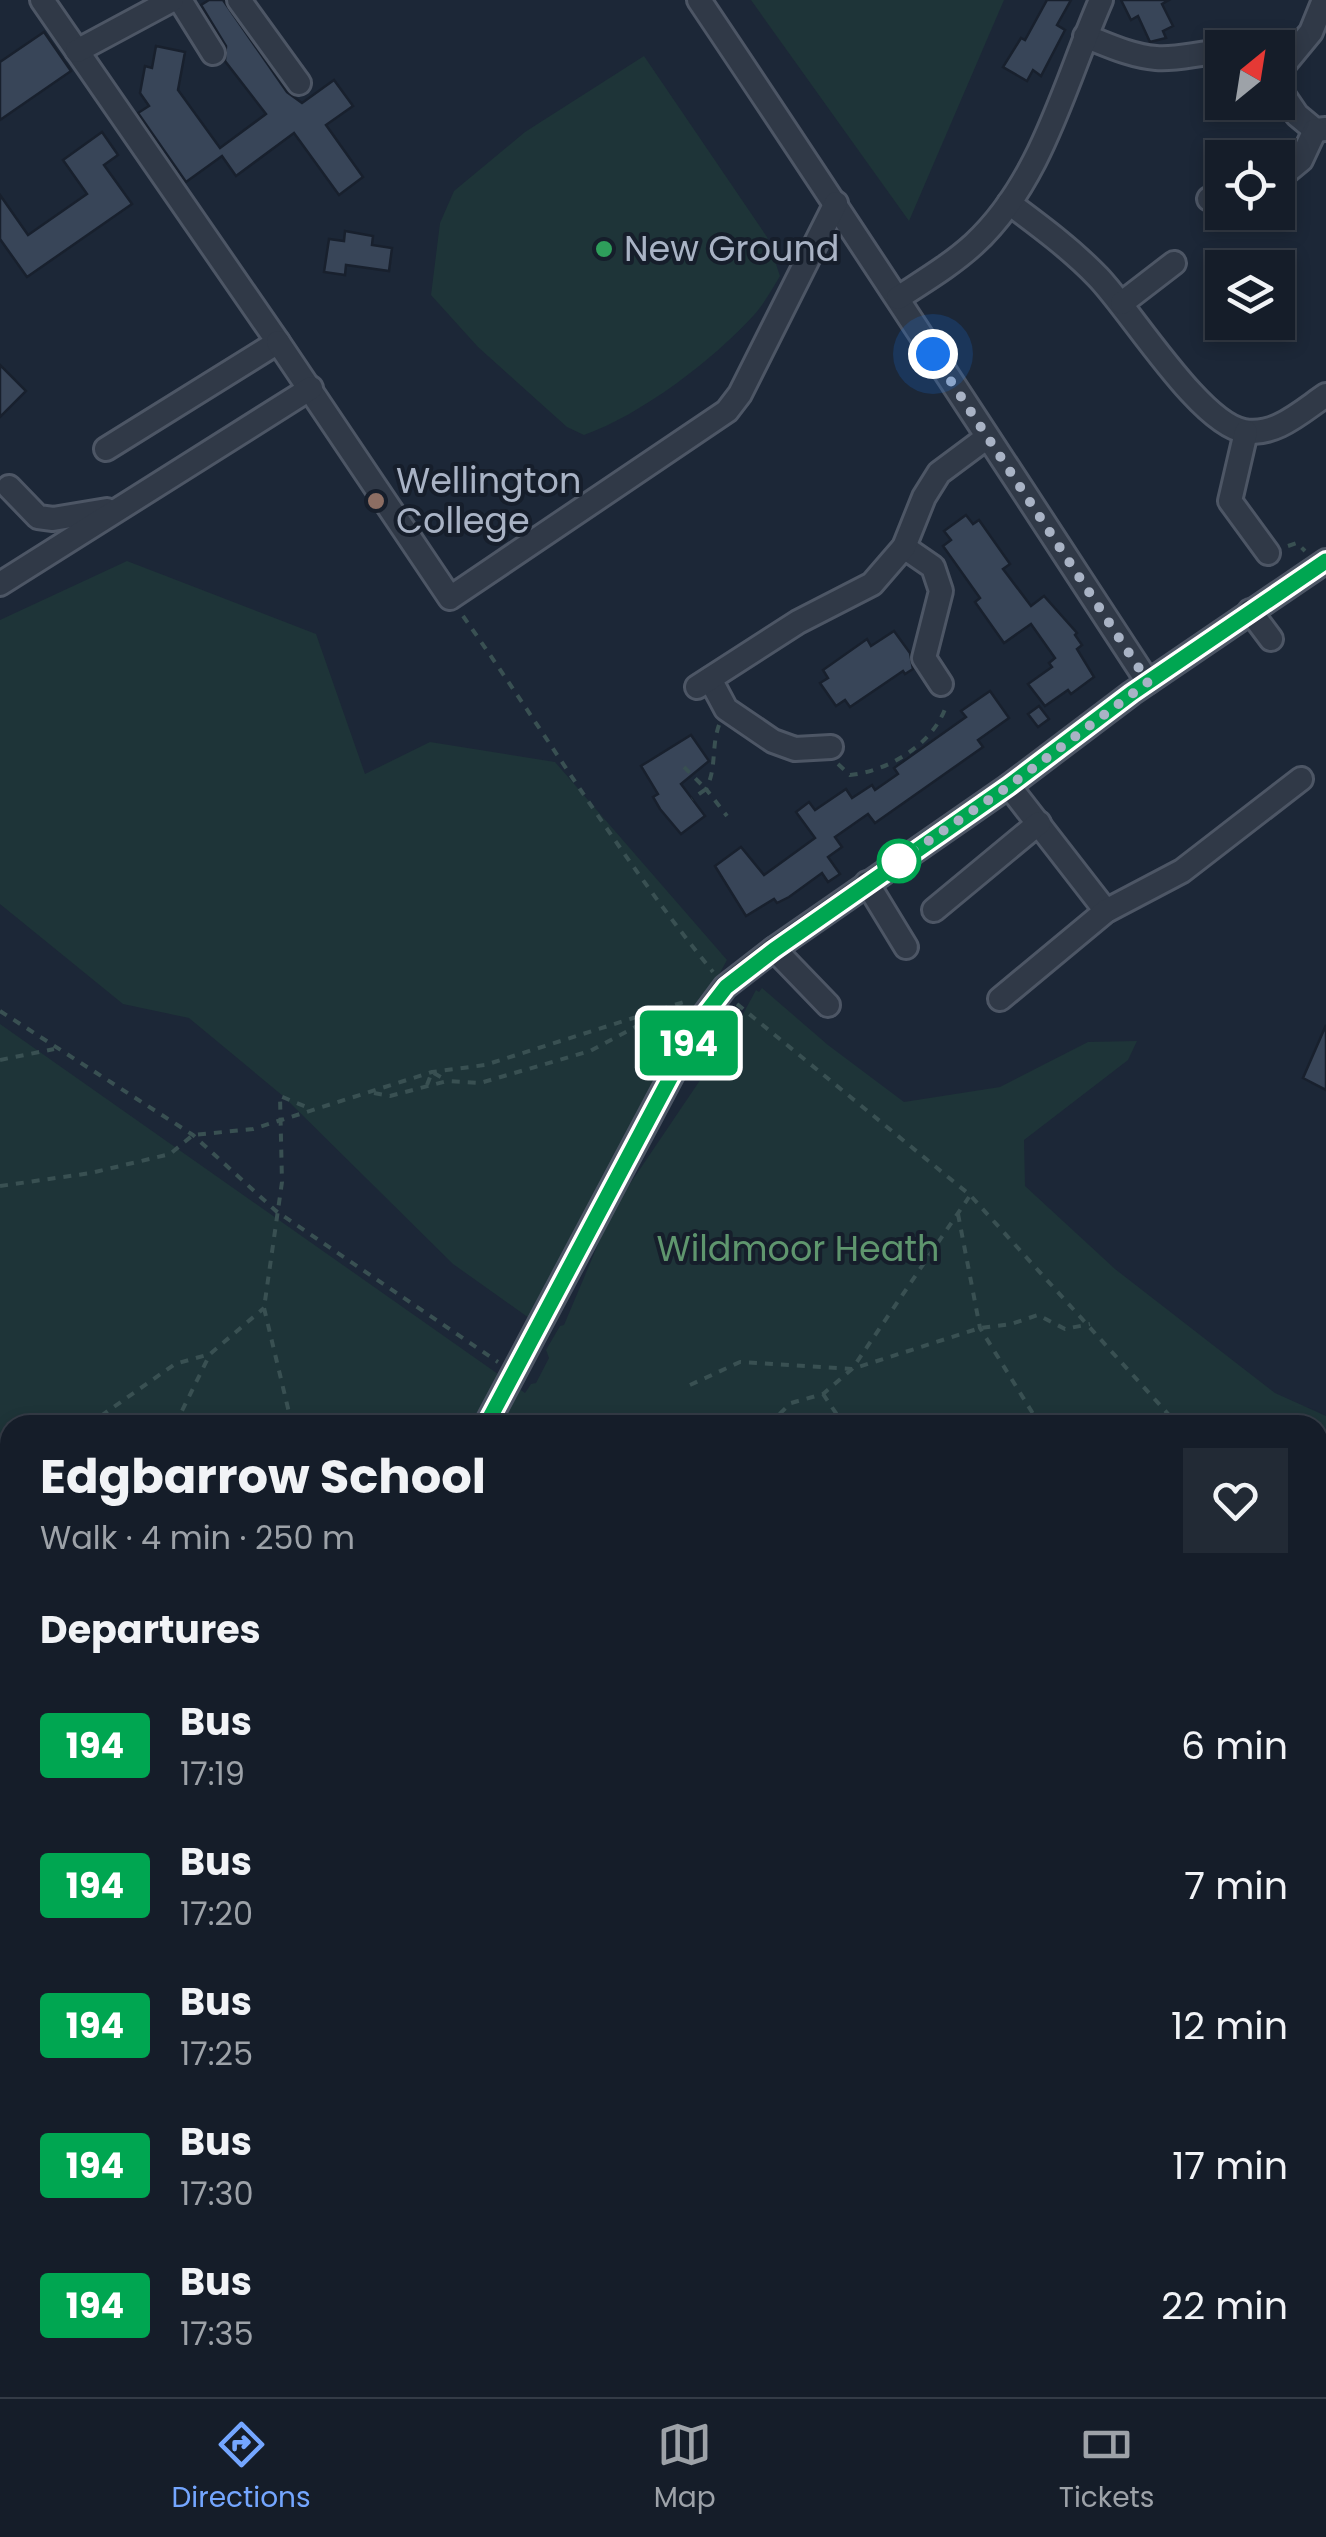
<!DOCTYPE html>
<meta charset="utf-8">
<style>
:root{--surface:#151d29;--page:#222a35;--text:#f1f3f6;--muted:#9da2a8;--line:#343b46;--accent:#74a6ff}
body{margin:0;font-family:Poppins,sans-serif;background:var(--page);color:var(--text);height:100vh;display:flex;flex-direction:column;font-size:38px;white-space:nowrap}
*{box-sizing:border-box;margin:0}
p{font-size:32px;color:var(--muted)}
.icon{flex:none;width:55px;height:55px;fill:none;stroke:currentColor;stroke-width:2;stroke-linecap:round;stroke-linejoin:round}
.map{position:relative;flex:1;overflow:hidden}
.sheet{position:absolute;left:0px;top:1415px;width:1328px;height:982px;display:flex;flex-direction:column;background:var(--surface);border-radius:30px 30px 0 0;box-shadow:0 5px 15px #0003,0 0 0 2px var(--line)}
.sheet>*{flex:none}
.badge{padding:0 20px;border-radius:8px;font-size:35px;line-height:65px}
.needle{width:65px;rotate:30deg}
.tools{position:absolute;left:1205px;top:30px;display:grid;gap:20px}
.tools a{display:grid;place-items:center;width:90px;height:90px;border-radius:0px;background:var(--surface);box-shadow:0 5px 15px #0003,0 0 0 2px var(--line);font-size:50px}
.you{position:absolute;width:50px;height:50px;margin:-25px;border:8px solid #fff;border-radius:50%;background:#1a73e8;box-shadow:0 0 0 15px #1a73e833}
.map>.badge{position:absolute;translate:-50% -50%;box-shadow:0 0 0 5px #fff}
h2{padding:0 40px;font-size:38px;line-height:90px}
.round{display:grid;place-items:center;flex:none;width:105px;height:105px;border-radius:0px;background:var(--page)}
.overview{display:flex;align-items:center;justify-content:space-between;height:170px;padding:0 40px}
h1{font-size:48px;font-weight:700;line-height:75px}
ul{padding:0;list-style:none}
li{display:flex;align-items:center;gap:30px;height:140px;padding:0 40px}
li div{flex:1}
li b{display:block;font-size:38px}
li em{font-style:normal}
li .badge{min-width:110px;font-weight:700;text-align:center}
.menu{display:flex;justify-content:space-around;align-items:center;height:140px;border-top:2px solid var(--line);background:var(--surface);font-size:28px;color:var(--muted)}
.menu a{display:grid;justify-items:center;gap:5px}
.menu .active{color:var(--accent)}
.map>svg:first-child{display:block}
</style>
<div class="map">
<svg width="1326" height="2397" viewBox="0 0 1326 2397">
<rect width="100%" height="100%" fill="#1c2737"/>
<g fill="#1e3438">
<path d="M751,0H1004L909,221Z"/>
<path d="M644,56L767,237L780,276C772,289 764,304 754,315C713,360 641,415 584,435L567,427L478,347L431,295L440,223L454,191L525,132Z"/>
<path d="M127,561L316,634L365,774L430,742L555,762L727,960L529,1318L453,1264L283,1096L189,1018L123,1004L0,904V620Z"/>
<path d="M762,988L828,1045L904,1102L1000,1087L1088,1042L1137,1041L1128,1060L1024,1140L1025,1186L1115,1269L1231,1359L1275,1393L1326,1416V2397H0V2311L10,2296V2388H1318V1425H10V1957L0,1949V1024L525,1393L531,1384L536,1383L549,1358L546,1350L560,1326L564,1325L613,1209L736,1027L756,990L759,992Z"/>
<path d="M0,2051L10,2061V2220L0,2236Z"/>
</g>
<g fill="#384558" stroke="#18202d" stroke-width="2.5">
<path d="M209,0H223L287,92L302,103L334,80L353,106L326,125L363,177L339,195L294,133L236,176L222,156L186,182L138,113L149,106L140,93L145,66L152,68L156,46L185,52L178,90L220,148L266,114L225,61L226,46L201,5Z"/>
<path d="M1047,0H1071L1057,25L1065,30L1041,76L1033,70L1027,81L1003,67L1021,38L1025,40Z"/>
<path d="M1121,0H1169L1162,4L1173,26L1163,31L1166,38L1150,42L1138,16L1131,20Z"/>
<path d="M44,32L71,71L0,120V62Z"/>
<path d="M102,132L118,155L104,165L132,204L27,277L0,239V195L28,235L87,194L63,160Z"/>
<path d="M345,231L373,236L372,245L392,248L389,271L346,265L345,275L324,272L329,239L344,241Z"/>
<path d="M0,365L26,391L0,417Z"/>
<path d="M966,515L973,524L979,520L1010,564L1003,569L1031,606L1044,596L1077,633L1075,635L1082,645L1077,649L1094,677L1071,694L1068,690L1045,706L1028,684L1052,667L1049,663L1055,658L1031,624L1004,643L975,602L980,598L943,546L951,540L944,531Z"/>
<path d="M894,631L910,653L913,669L905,674L903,671L850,707L845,700L836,706L820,683L828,678L823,670L867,639L871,646Z"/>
<path d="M990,691L1009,718L978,740L983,747L875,823L868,814L835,837L842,847L828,857L840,874L828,882L822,873L789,897L777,903L774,899L746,916L715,866L741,847L764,875L815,838L796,812L809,802L815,810L846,789L852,798L872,785L875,790L898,774L894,768L966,717L961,711Z"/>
<path d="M1039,706L1049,719L1038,727L1028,714Z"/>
<path d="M691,735L709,761L681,784L705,816L681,834L660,809L653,797L658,794L641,766Z"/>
<path d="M1326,1025V1090L1303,1078Z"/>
</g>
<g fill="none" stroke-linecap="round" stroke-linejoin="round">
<defs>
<g id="minor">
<path d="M42,0L278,342L106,449"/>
<path d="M180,0L213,53"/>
<path d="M239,0L299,83"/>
<path d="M699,0C851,226 999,454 1148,682"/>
<path d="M1085,36C1108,45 1131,56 1156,58C1178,60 1201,52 1222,52"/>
<path d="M77,51L172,0"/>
<path d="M1278,72L1311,32L1324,0"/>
<path d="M1278,87L1297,115L1315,130L1326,129"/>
<path d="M1278,179L1301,160L1315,130"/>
<path d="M1209,199L1222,195"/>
<path d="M1009,203C1040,226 1071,249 1098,277C1131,311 1199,423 1244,431C1275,437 1302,411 1326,395"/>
<path d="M898,298C924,281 951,265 974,244C1042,181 1065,82 1101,0"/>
<path d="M1122,303L1174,263"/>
<path d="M278,342L450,598L727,411L740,394L836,203"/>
<path d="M1246,432L1230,501L1268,553"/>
<path d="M9,487L38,517L53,519L107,510"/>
<path d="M904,547L933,567L941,591L924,658L941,684"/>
<path d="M0,584L311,388"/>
<path d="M1250,611L1271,639"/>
<path d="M710,679L726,709L773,741L795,749L831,747"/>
<path d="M697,687L798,622L872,584L904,547L924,497L939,473L986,438"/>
<path d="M1009,786L1106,911"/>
<path d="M867,883L906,947"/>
<path d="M934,910L1039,823"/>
<path d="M774,949L828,1005"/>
<path d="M1000,999L1106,911L1182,871L1301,779"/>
<path d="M486,1425L702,1018L725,987L774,949L1009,786L1132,693L1326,561"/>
<path d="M0,2271L10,2256"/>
</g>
</defs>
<use href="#minor" stroke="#4d5665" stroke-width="28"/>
<g stroke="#395052" stroke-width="4" stroke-dasharray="8 8" stroke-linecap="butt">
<path d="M1288,546L1297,543L1305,551"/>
<path d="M463,616C547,735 620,858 713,972"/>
<path d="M719,725C711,747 717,768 706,789L727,816"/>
<path d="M838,764L850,775C890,771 936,742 947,703"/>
<path d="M684,767L706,789L692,799"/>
<path d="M737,1004L970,1195L1178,1425"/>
<path d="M0,1011L193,1135L276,1211L498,1362"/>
<path d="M0,1060L54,1049"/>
<path d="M427,1085L432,1072L446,1080"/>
<path d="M374,1093L390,1096L447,1081L480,1083L590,1051L667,1010"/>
<path d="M0,1186L91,1173L170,1154L193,1135L253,1129L432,1072L485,1065L690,1000"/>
<path d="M958,1214L980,1328L1040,1425"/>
<path d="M690,1385L740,1362L852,1369L969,1197"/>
<path d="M823,1394L844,1425"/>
<path d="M88,1425L175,1364L210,1354"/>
<path d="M175,1425L210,1354L264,1308"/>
<path d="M292,1425L264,1308L282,1182L280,1096L309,1108"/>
<path d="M621,1425L622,1424"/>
<path d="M768,1425L791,1403L823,1394L852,1369L980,1328L1011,1324L1038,1315L1065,1329L1090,1324"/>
<path d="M0,1487L10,1484"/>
<path d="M0,1496L4,1502L0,1509"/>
<path d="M0,1520L10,1523"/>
<path d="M1318,1552L1326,1560"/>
<path d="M1318,1574L1326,1580"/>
<path d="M1318,1621L1326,1633"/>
<path d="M1318,1753L1326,1754"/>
<path d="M0,1768L10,1766"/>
<path d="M1318,1856L1326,1862"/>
<path d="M1318,2069L1326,2067"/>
<path d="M1318,2224L1326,2225"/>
<path d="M1318,2313L1326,2305"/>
<path d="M1318,2353L1326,2357"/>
<path d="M662,2388L670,2397"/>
<path d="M243,2397L247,2388"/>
<path d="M411,2397L415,2388"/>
<path d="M1159,2397V2388"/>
<path d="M1212,2397L1222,2388"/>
</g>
<use href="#minor" stroke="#303947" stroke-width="22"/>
</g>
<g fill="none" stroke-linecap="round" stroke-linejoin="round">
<defs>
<path id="line" d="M486,1425L702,1018L726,987L774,950L1009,786L1132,693L1326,561"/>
</defs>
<use href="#line" stroke="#fff" stroke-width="22"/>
<use href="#line" stroke="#00a651" stroke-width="15"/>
<path stroke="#a9b3c5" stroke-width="10" stroke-dasharray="0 18" d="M899,861L1009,786L1148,682L933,354"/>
</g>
<circle fill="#2e9e5b" stroke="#161e2b" stroke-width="4" cx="604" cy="249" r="10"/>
<circle fill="#8d6e63" stroke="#161e2b" stroke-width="4" cx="376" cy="501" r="10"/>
<circle fill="#fff" stroke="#00a651" stroke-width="5" cx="899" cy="861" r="20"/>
<g text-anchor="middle" stroke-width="8" stroke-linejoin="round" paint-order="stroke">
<g font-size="35" fill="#a9b3c5" stroke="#161e2b" text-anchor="start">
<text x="624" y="261">New Ground</text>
<text x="396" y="493">Wellington<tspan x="396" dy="40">College</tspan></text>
</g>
<g font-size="35" fill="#5f966e" stroke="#161e2b">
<text x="798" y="1261">Wildmoor Heath</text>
</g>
</g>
</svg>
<div class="tools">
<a><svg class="needle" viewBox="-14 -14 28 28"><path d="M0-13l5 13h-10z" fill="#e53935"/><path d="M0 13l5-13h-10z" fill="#9da2a8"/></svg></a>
<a><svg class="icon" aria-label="locate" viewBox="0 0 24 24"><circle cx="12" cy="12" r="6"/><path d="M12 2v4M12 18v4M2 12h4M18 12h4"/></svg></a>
<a><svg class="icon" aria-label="layers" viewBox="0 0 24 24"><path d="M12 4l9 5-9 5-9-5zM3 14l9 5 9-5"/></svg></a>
</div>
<div class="you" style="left:933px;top:354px"></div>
<b class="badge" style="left:689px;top:1043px;background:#00a651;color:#fff">194</b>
<section class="sheet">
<div class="overview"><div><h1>Edgbarrow School</h1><p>Walk · 4 min · 250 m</p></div><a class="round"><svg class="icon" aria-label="heart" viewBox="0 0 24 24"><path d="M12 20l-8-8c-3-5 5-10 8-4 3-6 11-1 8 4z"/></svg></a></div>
<h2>Departures</h2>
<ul>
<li><span class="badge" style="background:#00a651;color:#fff">194</span><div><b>Bus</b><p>17:19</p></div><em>6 min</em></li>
<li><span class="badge" style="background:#00a651;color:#fff">194</span><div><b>Bus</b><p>17:20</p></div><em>7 min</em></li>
<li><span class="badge" style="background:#00a651;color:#fff">194</span><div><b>Bus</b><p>17:25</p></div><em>12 min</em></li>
<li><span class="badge" style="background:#00a651;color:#fff">194</span><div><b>Bus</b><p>17:30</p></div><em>17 min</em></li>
<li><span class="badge" style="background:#00a651;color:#fff">194</span><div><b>Bus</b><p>17:35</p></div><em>22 min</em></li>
</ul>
</section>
</div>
<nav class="menu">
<a class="active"><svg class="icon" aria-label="directions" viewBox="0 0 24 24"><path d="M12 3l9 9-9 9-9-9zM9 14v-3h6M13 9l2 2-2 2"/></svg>Directions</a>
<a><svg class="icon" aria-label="map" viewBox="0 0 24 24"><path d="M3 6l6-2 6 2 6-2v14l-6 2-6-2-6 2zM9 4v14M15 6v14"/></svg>Map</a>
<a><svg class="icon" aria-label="tickets" viewBox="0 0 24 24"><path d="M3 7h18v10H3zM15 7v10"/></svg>Tickets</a>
</nav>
